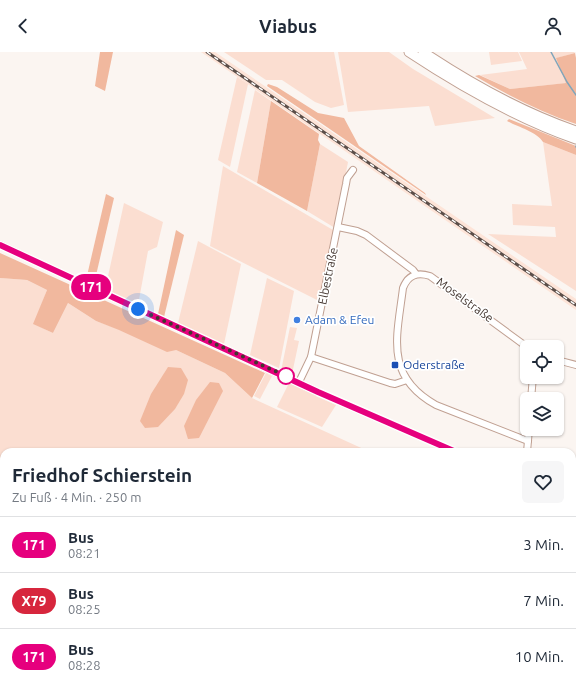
<!DOCTYPE html>
<html lang="de">
<meta charset="utf-8">
<style>
:root{--surface:#fff;--page:#f6f6f7;--text:#1f2937;--muted:#747a83;--line:#e0e1e3}
body{margin:0;font-family:Ubuntu,sans-serif;background:var(--page);color:var(--text);height:100vh;display:flex;flex-direction:column;font-size:15px;white-space:nowrap}
*{box-sizing:border-box;margin:0}
p{font-size:13px;color:var(--muted)}
.icon{flex:none;width:22px;height:22px;fill:none;stroke:currentColor;stroke-width:2;stroke-linecap:round;stroke-linejoin:round}
.map{position:relative;flex:1;overflow:hidden}
.details{position:absolute;left:0px;top:396px;width:576px;height:244px;display:flex;flex-direction:column;background:var(--surface);border-radius:12px 12px 0 0;box-shadow:0 1px 3px #0004}
.details>*{flex:none}
.badge{padding:0 8px;border-radius:13px;font-size:14px;line-height:26px}
.controls{position:absolute;left:520px;top:288px;display:grid;gap:8px}
.controls a{display:grid;place-items:center;width:44px;height:44px;border-radius:6px;background:var(--surface);box-shadow:0 1px 3px #0004;font-size:20px}
.you{position:absolute;width:20px;height:20px;margin:-10px;border:3px solid #fff;border-radius:50%;background:#1a73e8;box-shadow:0 0 0 6px #1a73e833}
.map>.badge{position:absolute;translate:-50% -50%;box-shadow:0 0 0 2px #fff}
.round{display:grid;place-items:center;flex:none;width:42px;height:42px;border-radius:6px;background:var(--page)}
.headline{display:flex;align-items:center;justify-content:space-between;height:68px;padding:0 12px}
h1{font-size:19px;font-weight:700;line-height:30px}
ul{padding:0;list-style:none}
li{display:flex;align-items:center;gap:12px;height:56px;padding:0 12px;border-top:1px solid var(--line)}
li div{flex:1}
li b{display:block;font-size:15px}
li em{font-style:normal}
li .badge{min-width:44px;font-weight:700;text-align:center}
header{display:flex;justify-content:space-between;align-items:center;height:52px;padding:0 12px;background:var(--surface);font-size:18px;font-weight:700}
.map>svg:first-child{display:block}
</style>
<header><svg class="icon" aria-label="back" viewBox="0 0 24 24"><path d="M15 5l-7 7 7 7"/></svg>Viabus<svg class="icon" aria-label="person" viewBox="0 0 24 24"><circle cx="12" cy="8" r="4"/><path d="M4 21q1-7 8-7t8 7"/></svg></header>
<div class="map">
<svg width="576" height="640" viewBox="0 0 576 640">
<rect width="100%" height="100%" fill="#fbf5f1"/>
<path fill="#fde4d8" d="M201,0H215L576,247V258Z"/>
<g fill="#fbded1">
<path d="M224,0H334L344,53L331,56L315,50L282,28H266Z"/>
<path d="M338,0H389L413,17L495,66L435,74L429,54L348,60Z"/>
<path d="M489,0H518L522,9L491,13Z"/>
<path d="M519,0H574L575,1L557,6L567,31L510,37L480,23L527,17Z"/>
<path d="M237,25L248,32L230,115L218,108Z"/>
<path d="M255,38L271,49L257,131L237,120Z"/>
<path d="M543,90L576,103V239L488,182L556,185L555,175L513,173L512,152L552,154Z"/>
<path d="M320,92L348,110L335,176L307,159Z"/>
<path d="M223,114L333,178L335,181L321,248L319,249L210,194Z"/>
<path d="M124,151L163,170L157,195L148,199L138,253L105,238Z"/>
<path d="M198,189L241,212L224,292L178,271Z"/>
<path d="M0,226L27,228L47,238L34,272L53,281L68,251L96,269L176,298L225,321L252,346L370,400H4V636H262V640H0Z"/>
<path d="M267,226L294,239L279,316L250,303Z"/>
<path d="M290,275L297,276L294,288L299,289L292,322L281,319Z"/>
<path d="M266,321L272,324L260,347L254,344Z"/>
<path d="M289,331L336,353L322,375L277,355Z"/>
<path d="M310,636H425L435,640H310Z"/>
<path d="M462,636H526L524,640H463Z"/>
</g>
<g fill="#f1b89e">
<path d="M100,0H113L105,39L95,34Z"/>
<path d="M575,1L576,6V72C540,60 507,43 475,24L479,23L510,37L566,31L556,6Z"/>
<path d="M268,32L277,35L318,61L344,66L359,94L425,141L426,143L267,34Z"/>
<path d="M271,49L319,82L318,88L320,92L307,159L257,131Z"/>
<path d="M509,67L576,94V103L543,90C537,80 518,75 507,69Z"/>
<path d="M106,142L114,146L94,232L86,228Z"/>
<path d="M176,178L184,183L164,265L158,262Z"/>
<path d="M0,201L265,321L252,346L225,321L176,298L167,300L119,278L96,269L68,251L53,281L33,272L47,238L27,228L0,226Z"/>
<path d="M168,315L181,316L188,328L184,342L175,357L158,375L145,376L140,369L151,342Z"/>
<path d="M210,330L219,331L223,339L199,386L188,387L184,374L196,348Z"/>
<path d="M262,636H306L305,640H262Z"/>
</g>
<g fill="none" stroke-linecap="round" stroke-linejoin="round">
<g stroke="#80a5ba" stroke-width="1.5">
<path d="M551,0L567,30L576,43"/>
<path d="M576,94V95"/>
</g>
<defs>
<g id="minor">
<path d="M338,175L357,179L366,183L413,218L416,222"/>
<path d="M0,193L322,342L456,400"/>
<path d="M527,295L430,224C417,220 408,223 403,236C397,285 384,324 436,353L528,389"/>
<path d="M311,305L390,331L395,332L407,328"/>
<path d="M557,308L576,313"/>
<path d="M299,330L311,305L346,132L347,126L353,118"/>
<path d="M531,347L533,325"/>
<path d="M527,400L529,377"/>
<path d="M572,438L576,439"/>
<path d="M572,617H576"/>
<path d="M436,636L446,640"/>
<path d="M459,636L460,640"/>
<path d="M308,640V636"/>
</g>
<g id="highway">
<path d="M409,0C462,35 516,66 576,87"/>
<path d="M423,0C471,32 521,60 576,79"/>
</g>
</defs>
<use href="#minor" stroke="#c0a092" stroke-width="8"/>
<use href="#highway" stroke="#c0a092" stroke-width="11"/>
<use href="#minor" stroke="#fff" stroke-width="6"/>
<use href="#highway" stroke="#fff" stroke-width="9"/>
<defs>
<path id="rail" d="M207,0L576,253"/>
</defs>
<use href="#rail" stroke="#5b4e49" stroke-width="3"/>
<use href="#rail" stroke="#fff" stroke-width="1.5" stroke-dasharray="4.5" stroke-linecap="butt"/>
</g>
<g fill="none" stroke-linecap="round" stroke-linejoin="round">
<defs>
<path id="line" d="M0,193L318,340L456,400"/>
</defs>
<use href="#line" stroke="#fff" stroke-width="9"/>
<use href="#line" stroke="#e6007e" stroke-width="6"/>
<path stroke="#433630" stroke-width="4" stroke-dasharray="0 7.2" d="M138,257L286,324"/>
</g>
<circle fill="#3f7fe0" stroke="#fff" stroke-width="1.5" cx="297" cy="268" r="4"/>
<rect fill="#1a4fb4" stroke="#fff" stroke-width="1.5" x="391" y="309" width="8" height="8" rx="2"/>
<circle fill="#fff" stroke="#e6007e" stroke-width="2" cx="286" cy="324" r="8"/>
<g text-anchor="middle" stroke-width="3.5" stroke-linejoin="round" paint-order="stroke">
<g font-size="12" fill="#433630" stroke="#fff">
<text transform="translate(328 224) rotate(-78)" y="4">Elbestraße</text>
<text transform="translate(465 248) rotate(36)" y="4">Moselstraße</text>
</g>
<g font-size="12" fill="#366cbe" stroke="#fff" text-anchor="start">
<text x="305" y="272">Adam &amp; Efeu</text>
</g>
<g font-size="12" fill="#164399" stroke="#fff" text-anchor="start">
<text x="403" y="317">Oderstraße</text>
</g>
</g>
</svg>
<div class="controls">
<a><svg class="icon" aria-label="locate" viewBox="0 0 24 24"><circle cx="12" cy="12" r="6"/><path d="M12 2v4M12 18v4M2 12h4M18 12h4"/></svg></a>
<a><svg class="icon" aria-label="layers" viewBox="0 0 24 24"><path d="M12 4l9 5-9 5-9-5zM3 14l9 5 9-5"/></svg></a>
</div>
<div class="you" style="left:138px;top:257px"></div>
<b class="badge" style="left:91px;top:235px;background:#e6007e;color:#fff">171</b>
<section class="details">
<div class="headline"><div><h1>Friedhof Schierstein</h1><p>Zu Fuß · 4 Min. · 250 m</p></div><a class="round"><svg class="icon" aria-label="heart" viewBox="0 0 24 24"><path d="M12 20l-8-8c-3-5 5-10 8-4 3-6 11-1 8 4z"/></svg></a></div>
<ul>
<li><span class="badge" style="background:#e6007e;color:#fff">171</span><div><b>Bus</b><p>08:21</p></div><em>3 Min.</em></li>
<li><span class="badge" style="background:#d7263d;color:#fff">X79</span><div><b>Bus</b><p>08:25</p></div><em>7 Min.</em></li>
<li><span class="badge" style="background:#e6007e;color:#fff">171</span><div><b>Bus</b><p>08:28</p></div><em>10 Min.</em></li>
</ul>
</section>
</div>
